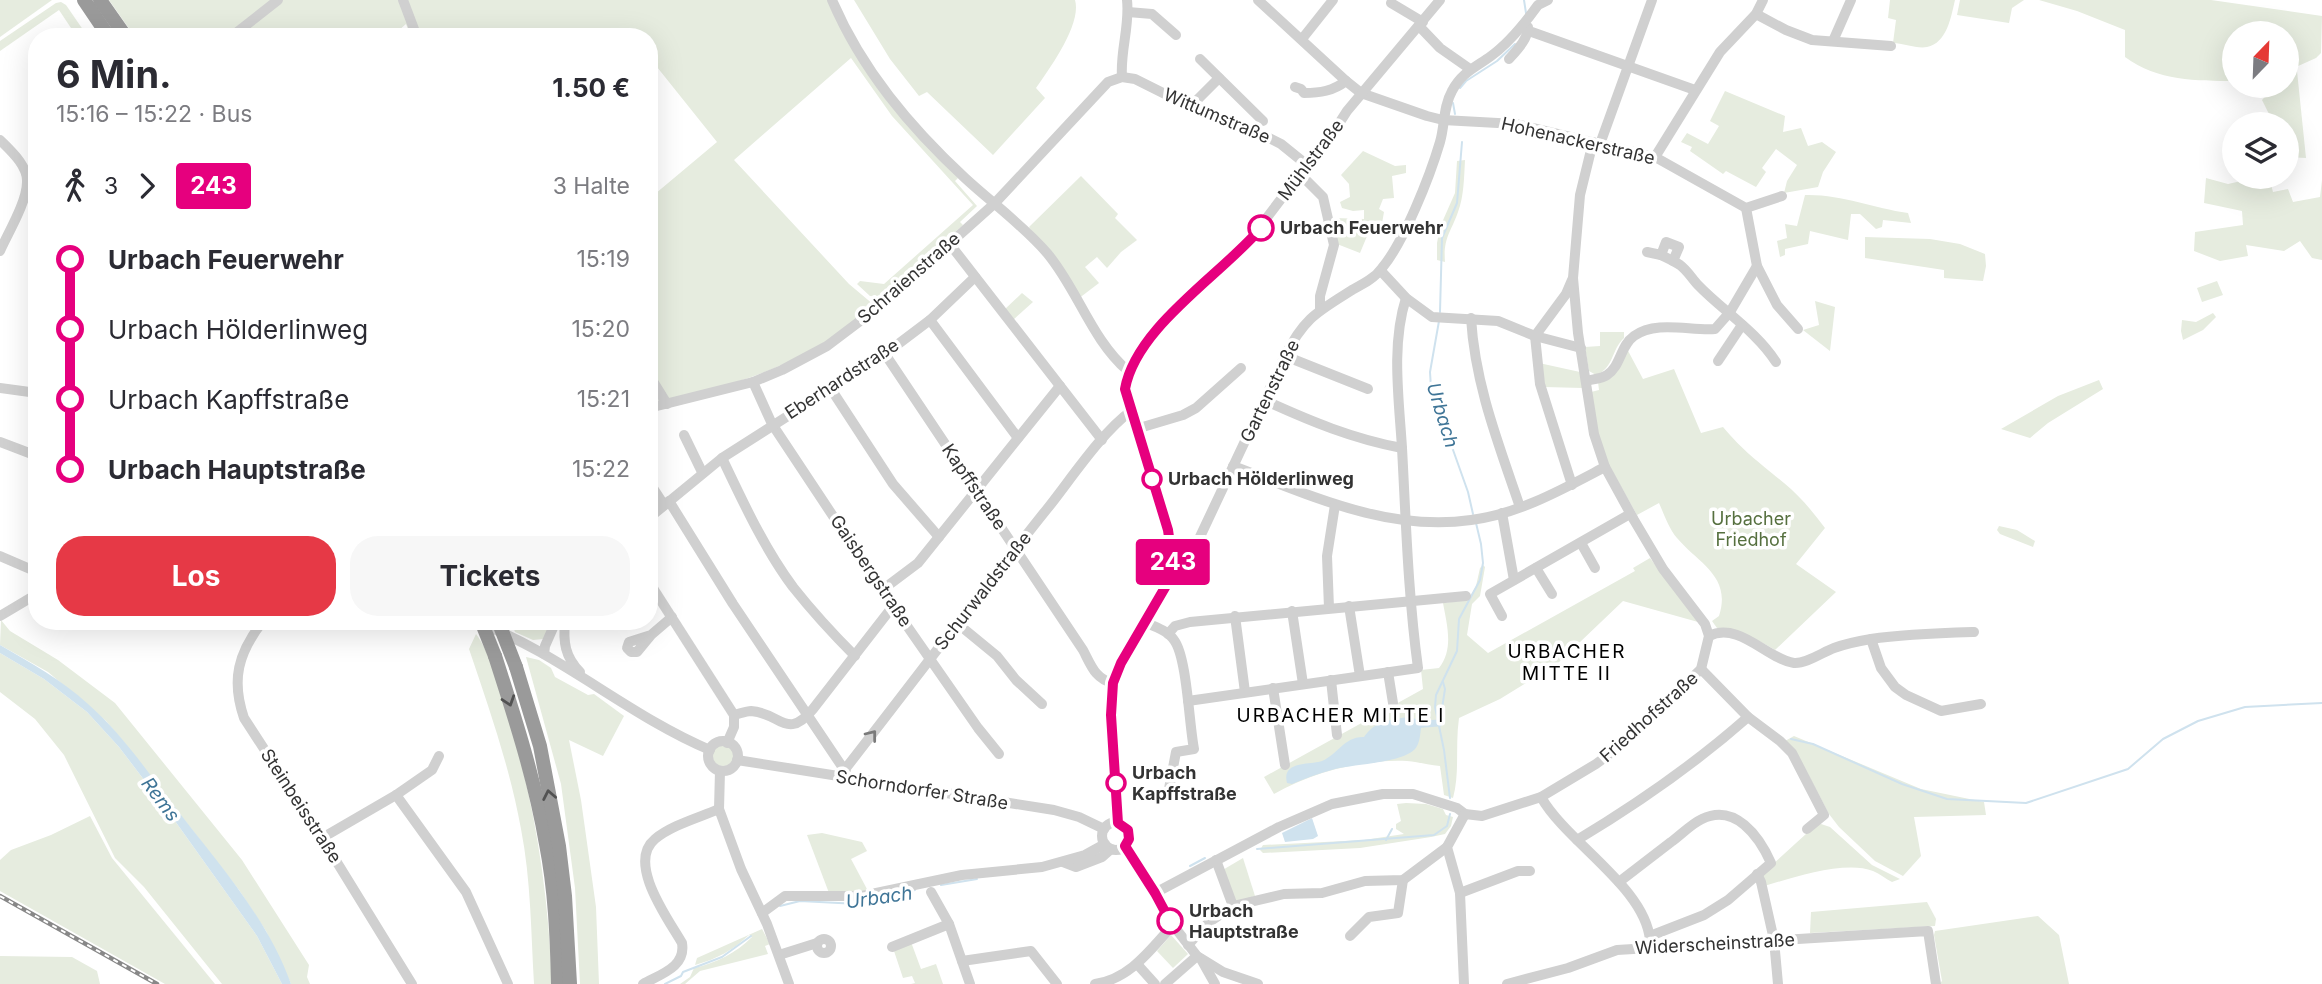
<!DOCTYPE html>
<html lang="de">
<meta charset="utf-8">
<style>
:root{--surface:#fff;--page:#f7f7f7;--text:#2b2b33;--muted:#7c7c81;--accent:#e63946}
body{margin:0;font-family:Inter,sans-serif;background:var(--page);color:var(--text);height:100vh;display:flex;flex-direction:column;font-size:26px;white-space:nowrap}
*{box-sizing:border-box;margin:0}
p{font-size:23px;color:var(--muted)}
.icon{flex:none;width:38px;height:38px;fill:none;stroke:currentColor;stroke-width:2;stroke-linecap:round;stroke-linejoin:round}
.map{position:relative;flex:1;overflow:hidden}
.side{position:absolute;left:28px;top:28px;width:630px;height:602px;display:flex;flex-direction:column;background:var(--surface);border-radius:28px;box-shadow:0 7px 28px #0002}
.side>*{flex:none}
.badge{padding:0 14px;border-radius:5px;font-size:24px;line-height:46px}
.needle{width:46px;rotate:23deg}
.controls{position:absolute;left:2222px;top:21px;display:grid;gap:14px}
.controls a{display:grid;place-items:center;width:77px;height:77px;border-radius:50%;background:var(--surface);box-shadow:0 7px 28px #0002;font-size:35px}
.map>.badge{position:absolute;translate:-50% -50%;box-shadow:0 0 0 4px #fff}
.legs{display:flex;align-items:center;gap:10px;height:77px;padding:0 28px;font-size:23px}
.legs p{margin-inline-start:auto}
.overview{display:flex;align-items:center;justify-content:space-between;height:119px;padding:0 28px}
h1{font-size:38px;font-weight:700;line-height:52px}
.button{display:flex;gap:14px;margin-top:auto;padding:14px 28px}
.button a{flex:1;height:80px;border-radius:28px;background:var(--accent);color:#fff;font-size:28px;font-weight:700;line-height:80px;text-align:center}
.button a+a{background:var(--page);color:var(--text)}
ul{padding:0 28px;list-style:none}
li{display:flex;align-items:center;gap:24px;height:70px;font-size:26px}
li i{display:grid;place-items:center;width:10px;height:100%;margin:0 9px;background:currentColor}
li i::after{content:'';width:18px;height:18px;margin:-9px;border:5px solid;border-radius:50%;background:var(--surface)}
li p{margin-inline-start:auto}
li:first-child i{background:linear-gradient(#0000 50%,currentColor 0)}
li:last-child i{background:linear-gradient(currentColor 50%,#0000 0)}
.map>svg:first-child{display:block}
</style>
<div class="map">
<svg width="2322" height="984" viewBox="0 0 2322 984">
<rect width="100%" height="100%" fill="#fff"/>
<g fill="#e6ecdf">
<path d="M0,0H52L0,37Z"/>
<path d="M109,0H829L841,27L958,178L955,181L977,206L960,222L963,225L882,298L870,296L857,284L860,281L884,284L973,205L892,116L851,58L734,160L849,284L874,305C854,320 835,337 813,349C763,378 705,392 649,404V199L717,142L649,57V37H633L630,33L626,37H411L406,24L391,37H135Z"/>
<path d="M854,0H1075C1082,24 1050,68 1036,88L1045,98L993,155L927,92L919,96L890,59Z"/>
<path d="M1890,0H1955C1951,17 1947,43 1927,47C1917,49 1903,43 1893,43L1896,20L1888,18Z"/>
<path d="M1960,0H2024L2012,8L2009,23L1957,15Z"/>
<path d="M2039,0H2211L2322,16L2321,53L2316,58L2287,71V33H2235V81C2196,81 2158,81 2125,57V30L2077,11Z"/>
<path d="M61,2L66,5L88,37H77L59,10L0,51V41L56,3Z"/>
<path d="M2297,71L2306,158L2287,157V124H2274L2262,100L2275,86H2287V77Z"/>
<path d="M1725,91L1785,116L1783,132L1801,128L1808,146L1822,142L1836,152L1823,172L1818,187L1784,193L1787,181L1797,165L1776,149L1762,168L1766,172L1756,187L1726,171L1723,174L1690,151L1692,147L1681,142L1687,133L1708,144L1719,126L1710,121Z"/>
<path d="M1363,151L1395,166L1406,165V173L1392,176L1394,198L1383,199L1379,209L1384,212L1381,229H1370L1360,253L1337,244L1332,228L1335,218L1364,219V210L1353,211L1342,208L1340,202L1350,197L1349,184L1341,175Z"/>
<path d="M1465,160C1464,178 1464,196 1458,212C1451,232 1443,238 1445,262L1437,260V243L1440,227L1455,193L1457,161Z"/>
<path d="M1081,176L1118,214L1115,218L1137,240L1121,252L1107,268L1097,257L1085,267L1099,283L1078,299L1029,227Z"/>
<path d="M2259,177H2269L2273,192L2288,189L2293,202L2320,197L2322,180V260L2312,258L2300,241L2284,251L2246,245L2248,256L2220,261L2194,251L2195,232L2243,225L2242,211L2204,203L2206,178L2228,184Z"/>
<path d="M1805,195C1841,194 1873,208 1908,213L1911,223L1883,220L1882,227L1876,229L1860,214H1851L1848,240L1810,231L1808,244L1785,249V255L1780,257L1777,241L1787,238L1785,224L1797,226Z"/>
<path d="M1865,237L1930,239L1960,244L1985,254L1986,266L1983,281L1944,278V270L1865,258Z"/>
<path d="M2217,281L2223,295L2202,302L2197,288Z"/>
<path d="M1022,293L1033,302L1013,320L1004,310Z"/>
<path d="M1815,301L1835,307L1830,351L1803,330L1819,325Z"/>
<path d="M2213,313L2216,317L2203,330L2183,340L2181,331L2182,320L2196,322Z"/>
<path d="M1600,332H1624V338C1611,350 1614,368 1596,375L1589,371L1585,347L1600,346Z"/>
<path d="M1626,347L1643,379L1674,369L1701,433L1723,427C1744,452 1760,463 1784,483C1800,496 1813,512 1825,528L1796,564L1836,592L1775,650C1756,638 1739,631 1717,628L1712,621L1719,616C1732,576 1698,563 1677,538C1669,529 1664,514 1659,503L1637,515L1605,458L1596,431L1591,392L1599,390L1598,382Z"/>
<path d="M1539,363L1580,372L1583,388L1544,387Z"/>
<path d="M2099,380L2103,389L2048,423L2030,438L2001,429L2058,396Z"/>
<path d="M1999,526L2017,530L2035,541L2033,547L2000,534L1997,530Z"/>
<path d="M1650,558L1698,622L1623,601L1557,664L1500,699L1459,718C1455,745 1460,773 1453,798L1444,795L1440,766C1429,765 1418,762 1407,761C1363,759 1312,772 1274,794L1264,777L1423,689L1421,670L1439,668C1454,649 1447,625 1443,603L1468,600L1476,586L1480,568L1483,565L1485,567L1480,596L1472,604L1467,635L1488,653L1635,571L1633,568Z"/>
<path d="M1,620L10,631L58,660L115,703L242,860L309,965L307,977L310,984H291L266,931L239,890L123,741L106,721L48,672L0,645Z"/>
<path d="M511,621H555L543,639L533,640L515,632Z"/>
<path d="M476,634C489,651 497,681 504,703C534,797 548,886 552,984H534C531,933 531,880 521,829C510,768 489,708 469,649Z"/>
<path d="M0,653L44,679L87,712L119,747L170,814L257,936L282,984H222L144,887L115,858L64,755L35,719L0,692Z"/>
<path d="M526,657L539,660L551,668L555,677L588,695L594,694L624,716L603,756L569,740L581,800L596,907L599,984H580L575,888L561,784Z"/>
<path d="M1794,736L1921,789L1984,802L1986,815L1914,817L1921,856L1903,876L1875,861L1839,827L1829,814L1799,757L1785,741Z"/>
<circle cx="723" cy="755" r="11"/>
<path d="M1406,803L1426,804L1443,809L1446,815L1453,817L1451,826L1445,834L1431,837L1360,848L1263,853L1260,850L1263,845L1364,840L1404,834L1396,829V824L1401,821L1397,804Z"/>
<path d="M90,816L112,858L215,984H165L0,891V860L11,850L51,835Z"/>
<path d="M1818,823L1830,827L1872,865L1900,879L1892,882C1886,879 1880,874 1873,871C1845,860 1792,878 1764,886L1761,875Z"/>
<path d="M822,833L862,842L867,851L851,859L868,891L829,893L807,835Z"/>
<path d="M1243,858L1255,896L1236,902L1221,871Z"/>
<path d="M1927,902L1936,919L1935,926L1810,933L1811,912Z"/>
<path d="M2038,916L2059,935L2069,984H1939L1942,981L1934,935L1935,931Z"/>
<path d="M762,929L770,944L765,946L768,954L700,971L685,984H680L690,977L694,968C716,963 736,953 752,937L749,935C733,950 717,959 695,965L697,958Z"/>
<path d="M1171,935L1188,954L1173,968L1157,951Z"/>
<path d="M911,942L921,969L936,964L943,984H911L915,983L912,976L903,978L894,951Z"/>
<path d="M0,956L72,957L97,971L100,984H0Z"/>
</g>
<g fill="#cfe2ee">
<path d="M0,645C31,663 62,680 88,704C122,734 147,771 174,806C217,862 267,917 291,984H282L257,936L170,814L119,747L87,712L44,679L0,653Z"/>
<path d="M1408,717L1424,721L1425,727L1421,728C1420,735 1420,743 1415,749C1402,763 1355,764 1335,769C1320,773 1306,778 1292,784L1287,783C1281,760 1312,765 1322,761C1338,754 1345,736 1364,737C1375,721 1389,720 1408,717Z"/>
<path d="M1312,818L1318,836L1313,839L1285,842L1282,833Z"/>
</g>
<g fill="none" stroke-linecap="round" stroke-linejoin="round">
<g stroke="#cfe2ee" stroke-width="2">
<path d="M1524,0L1526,13"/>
<path d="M1460,88L1466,81L1497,61L1515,44"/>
<path d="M1453,103L1455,114"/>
<path d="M1440,312L1442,238L1457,203L1462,142"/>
<path d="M1439,321L1430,372L1431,388L1468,492L1473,514"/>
<path d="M1440,721L1445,689L1443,682"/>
<path d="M1791,739L1813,744L1902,784L1947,799L2026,803L2128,769L2163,739L2198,721L2245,707L2322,703"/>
<path d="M1450,798L1444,750L1435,707L1436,695L1457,651L1459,619L1480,580L1483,563L1481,544L1476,523"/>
<path d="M1386,840L1392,829"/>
<path d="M1257,849L1434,835L1447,826L1450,814"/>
<path d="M1190,866L1205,858"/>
<path d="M941,885L977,879"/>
<path d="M780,906L800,901L858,904L915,890"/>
<path d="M665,984L681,976L683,972L722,957L751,936"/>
</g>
<path stroke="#cfe2ee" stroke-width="7" d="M1424,724L1439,723"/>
<g stroke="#d0d0d0" stroke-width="10">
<path d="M403,0L417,37"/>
<path d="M832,0C862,70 910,127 965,178C992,203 1023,225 1047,253C1078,290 1091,339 1128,371"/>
<path d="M1258,0L1346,81L1361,93L1427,116L1443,120L1516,124L1655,157L1746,208L1782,196"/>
<path d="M1391,3L1423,22"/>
<path d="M1128,12L1152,14L1176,35"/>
<path d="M1756,14L1786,30L1812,40L1891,46"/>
<path d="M1419,26L1440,48L1470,69"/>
<path d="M1529,31L1695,90"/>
<path d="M231,37L278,0"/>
<path d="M1302,39L1333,0"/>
<path d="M1833,41L1851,0"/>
<path d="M1200,59L1263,121"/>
<path d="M1509,59C1517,50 1528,39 1528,27"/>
<path d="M1122,77C1120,51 1130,26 1127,0"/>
<path d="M1295,87L1301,89L1304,93C1320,93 1333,91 1346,81"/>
<path d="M1190,107L1219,78"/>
<path d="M0,140C11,151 28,166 27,182C27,202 8,233 0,251"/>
<path d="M1600,144L1652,0"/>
<path d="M1655,157L1720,52L1756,14L1763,0"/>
<path d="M1300,174L1323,197L1334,245L1320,296V310"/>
<path d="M1746,208L1757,266L1777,305L1798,329"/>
<path d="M949,243L1102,440"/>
<path d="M1647,252L1661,255L1666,242L1679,247L1673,261"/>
<path d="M1661,255C1667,258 1674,261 1680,265C1688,271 1692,279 1698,285C1723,311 1756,331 1776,362"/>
<path d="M1381,271L1406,298L1432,317L1498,321L1535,336L1581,348"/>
<path d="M1471,318C1475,385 1499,445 1520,507"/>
<path d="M930,320L1018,438"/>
<path d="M885,354L1083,650C1091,665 1095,679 1113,683"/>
<path d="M1285,356L1368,389"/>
<path d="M1718,361L1742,325"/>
<path d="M649,375L667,404"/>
<path d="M1586,381C1592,379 1602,379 1607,375C1621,366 1620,346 1634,336C1656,320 1690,331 1715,329L1730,312L1757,266"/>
<path d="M753,382L772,424L882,590L978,728L999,754"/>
<path d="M0,388L37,393"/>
<path d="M831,389L893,484L939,537"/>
<path d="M1266,401C1310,421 1353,439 1402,448"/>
<path d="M649,408L753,382L782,370L827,346L880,306L994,204L1108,82L1122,77L1135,79L1203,113L1269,138L1281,144L1307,165"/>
<path d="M1136,429L1183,415L1196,408L1241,368"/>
<path d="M684,435L702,472"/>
<path d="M0,442L37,456"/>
<path d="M722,458C743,502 764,548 793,587C812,611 833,634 855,656"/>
<path d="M1233,466C1310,495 1387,532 1471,520C1519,514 1563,489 1605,467"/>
<path d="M649,482L664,505"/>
<path d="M1572,485L1540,384L1535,336L1566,294L1572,280"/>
<path d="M669,501L733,604L841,765L846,768"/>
<path d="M1502,513L1514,580"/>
<path d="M649,518L722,458L885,354L930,320L975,277"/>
<path d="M1581,543L1595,568"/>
<path d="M0,556L37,572"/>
<path d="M1536,568L1552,594"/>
<path d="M1174,572L1190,558L1285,356C1304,318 1317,312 1352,290C1363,284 1375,278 1382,268C1404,242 1430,176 1440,142C1445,125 1443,107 1452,91C1461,73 1476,67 1491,56C1509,43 1525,23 1538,5L1548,0"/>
<path d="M649,582L734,715"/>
<path d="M882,590L918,563L1060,386"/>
<path d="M1349,606L1360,676"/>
<path d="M1329,608L1327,556L1335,505"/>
<path d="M1292,611L1303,684"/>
<path d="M0,616L37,594"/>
<path d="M1235,616L1245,692"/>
<path d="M1502,616L1490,594L1630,514"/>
<path d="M263,621C238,653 231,680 244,718L322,838L412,984"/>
<path d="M474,621C559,652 627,715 710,750"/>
<path d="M565,621C563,642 565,657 580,672"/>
<path d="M1146,623C1156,627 1168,631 1174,640C1187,657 1189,724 1194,749L1176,752L1168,794"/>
<path d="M958,624L997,656L1016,680L1042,704"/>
<path d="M1168,634L1175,626L1190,622L1466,596"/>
<path d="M651,635L637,652H631L627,648L629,642L651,635L672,617"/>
<path d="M1709,636C1739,621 1767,659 1794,663C1806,664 1823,652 1834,648C1845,644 1859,641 1871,639C1904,634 1940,633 1974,632"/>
<path d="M1871,639L1881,668L1895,687L1906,695L1941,711L1981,704"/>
<path d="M544,654L545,646L556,621"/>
<path d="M1701,669L1748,717L1780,741L1792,753L1824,815L1807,829"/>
<path d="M1388,672L1393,703"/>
<path d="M1331,680L1337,735"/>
<path d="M1273,688L1285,765"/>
<path d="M1188,701L1418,668C1408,594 1406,522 1402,448C1399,399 1391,345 1406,298"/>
<path d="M734,715C739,714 746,711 751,711C781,713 787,741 813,709L893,606"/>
<circle cx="723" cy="756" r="15"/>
<path d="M727,743L734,727V715"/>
<path d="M737,760L1054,810L1079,817L1104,829"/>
<path d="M720,771L719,809L741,869L767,924L789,984"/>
<path d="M845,778L846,768C913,682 979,594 1047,509C1071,479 1101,433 1131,411"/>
<path d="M396,795L466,892L508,984"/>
<path d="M1541,797C1567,843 1645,887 1650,940"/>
<circle cx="1116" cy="836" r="14"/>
<path d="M1118,823L1111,715L1113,683L1121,663L1174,572L1168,530L1125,389L1128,371L1158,330L1190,295L1231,260L1253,236L1300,174L1322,150L1347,111L1440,0"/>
<path d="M322,838L396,795L432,770L439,756"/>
<path d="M1577,840C1637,804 1696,763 1748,717"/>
<path d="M1125,846L1155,893L1173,925L1197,956L1223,972L1258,984"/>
<path d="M1216,860L1233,906L1284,894L1322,893L1365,881L1403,880L1447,847"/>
<path d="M1063,862L1076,867L1102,857L1111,849"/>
<path d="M1757,874L1761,882L1774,940L1778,984"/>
<path d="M1619,882C1636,869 1654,855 1671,842C1681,835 1691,824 1702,819C1735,803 1759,836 1771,863L1728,900L1704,915L1650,936"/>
<path d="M931,892L949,924L970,984"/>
<path d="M1155,893L1279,827L1332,804L1383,794H1413L1457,808L1465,814L1482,816L1541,797L1596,764L1623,744L1701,669L1709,636L1705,624L1663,569L1634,520L1605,467L1594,434L1578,333L1573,278L1580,195L1593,142"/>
<path d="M1460,893L1518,871H1530"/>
<path d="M762,913L785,896H862L962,875L1042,867L1085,855L1105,844"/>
<path d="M1350,936L1369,917L1398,913L1403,880"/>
<circle cx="824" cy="946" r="7"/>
<path d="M1188,945L1209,922L1233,906"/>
<path d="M892,947L949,924"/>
<path d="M779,955L817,943"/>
<path d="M1201,959L1215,984"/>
<path d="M962,961L1031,951L1057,984"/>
<path d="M1137,964L1155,984"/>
<path d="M643,984C661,974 686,967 682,943C669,920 626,863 655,839C672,825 698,818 719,809"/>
<path d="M1095,984C1130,979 1150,950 1173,925"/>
<path d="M1165,984L1197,956"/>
<path d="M1464,984L1460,893L1447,847L1465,814"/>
<path d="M1507,984L1568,968L1617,950L1928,931L1936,984"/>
</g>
<g stroke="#9a9a9a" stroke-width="14">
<path d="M84,0L109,37"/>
<path d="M100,0L126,37"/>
<path d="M495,656C515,718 535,780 546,844C555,890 557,937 558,984"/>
<path d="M516,667L540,746L559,846L565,896L570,984"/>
</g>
<defs>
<path id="rail" d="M0,896L157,984"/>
</defs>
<use href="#rail" stroke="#888" stroke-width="4.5"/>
<use href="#rail" stroke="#fff" stroke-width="2" stroke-dasharray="5" stroke-linecap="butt"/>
<g stroke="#9a9a9a" stroke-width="14">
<path d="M481,621L495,656"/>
<path d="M498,621L516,667"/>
</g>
</g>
<defs><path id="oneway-chevron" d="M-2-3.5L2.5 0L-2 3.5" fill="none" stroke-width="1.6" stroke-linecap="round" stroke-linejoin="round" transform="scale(1.75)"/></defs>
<g stroke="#525252">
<use href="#oneway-chevron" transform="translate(509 701) rotate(72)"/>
<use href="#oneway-chevron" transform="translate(549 795) rotate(-101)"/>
</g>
<use stroke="#7a7a7a" href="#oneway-chevron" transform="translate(872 735) rotate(-52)"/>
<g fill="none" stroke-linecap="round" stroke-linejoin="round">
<defs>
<path id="line-1" d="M1170,921L1155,893L1125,846L1129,839L1128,830L1118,823L1111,715L1113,683L1121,663L1174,572L1168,530L1125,389C1136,327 1221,275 1261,228"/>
</defs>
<use href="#line-1" stroke="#fff" stroke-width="16"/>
<use href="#line-1" stroke="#e6007e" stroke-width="10"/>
</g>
<g fill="#fff" stroke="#e6007e" stroke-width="3.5">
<circle cx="1261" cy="228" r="12"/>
<circle cx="1152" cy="479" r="9"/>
<circle cx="1116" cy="783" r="9"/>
<circle cx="1170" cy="921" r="12"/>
</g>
<g text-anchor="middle" stroke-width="7" stroke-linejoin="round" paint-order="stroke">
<g font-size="18" fill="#333" stroke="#fff">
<text transform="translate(1217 116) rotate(23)" y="6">Wittumstraße</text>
<text transform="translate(1578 141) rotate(13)" y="6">Hohenackerstraße</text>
<text transform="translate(1311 160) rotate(-53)" y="6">Mühlstraße</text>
<text transform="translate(909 278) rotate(-41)" y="6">Schraienstraße</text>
<text transform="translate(842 379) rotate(-33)" y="6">Eberhardstraße</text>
<text transform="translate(1270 391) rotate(-64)" y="6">Gartenstraße</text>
<text transform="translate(974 487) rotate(56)" y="6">Kapffstraße</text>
<text transform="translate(871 571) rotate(56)" y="6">Gaisbergstraße</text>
<text transform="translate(983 591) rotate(-52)" y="6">Schurwaldstraße</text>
<text transform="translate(1649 717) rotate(-42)" y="6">Friedhofstraße</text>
<text transform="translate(922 790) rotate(9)" y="6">Schorndorfer Straße</text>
<text transform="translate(301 806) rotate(57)" y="6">Steinbeisstraße</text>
<text transform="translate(1715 944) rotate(-3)" y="6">Widerscheinstraße</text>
</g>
<g font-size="18" font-weight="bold" fill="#333" stroke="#fff" text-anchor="start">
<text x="1280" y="234">Urbach Feuerwehr</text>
<text x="1168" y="485">Urbach Hölderlinweg</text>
<text x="1132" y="779">Urbach<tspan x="1132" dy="21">Kapffstraße</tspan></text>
<text x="1189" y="917">Urbach<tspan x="1189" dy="21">Hauptstraße</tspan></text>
</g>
<g font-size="18" fill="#56703f" stroke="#fff">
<text x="1751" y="525">Urbacher<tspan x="1751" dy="21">Friedhof</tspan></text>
</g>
<g font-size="19" font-style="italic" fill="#3f7597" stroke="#fff">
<text transform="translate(1443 415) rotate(73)" y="7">Urbach</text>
<text transform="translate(161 799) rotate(53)" y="7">Rems</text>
<text transform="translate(879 897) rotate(-8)" y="7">Urbach</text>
</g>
<g font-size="19" letter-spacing="2" fill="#000" stroke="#fff">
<text x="1567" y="658">URBACHER<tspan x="1567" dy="22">MITTE II</tspan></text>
<text x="1341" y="722">URBACHER MITTE I</text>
</g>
</g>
</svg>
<div class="controls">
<a><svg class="needle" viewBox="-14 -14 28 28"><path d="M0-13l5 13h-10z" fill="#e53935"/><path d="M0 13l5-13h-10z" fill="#7c7c81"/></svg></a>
<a><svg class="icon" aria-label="layers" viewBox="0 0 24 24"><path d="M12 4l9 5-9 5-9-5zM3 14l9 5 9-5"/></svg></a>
</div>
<b class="badge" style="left:1173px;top:562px;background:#e6007e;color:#fff">243</b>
<section class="side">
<div class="overview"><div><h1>6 Min.</h1><p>15:16 – 15:22 · Bus</p></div><b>1.50 €</b></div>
<div class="legs"><svg class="icon" aria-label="walk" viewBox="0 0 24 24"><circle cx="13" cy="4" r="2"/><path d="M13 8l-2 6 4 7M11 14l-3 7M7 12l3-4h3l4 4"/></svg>3<svg class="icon" aria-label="forward" viewBox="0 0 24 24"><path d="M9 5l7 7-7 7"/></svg><b class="badge" style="background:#e6007e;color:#fff">243</b><p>3 Halte</p></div>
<ul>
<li><i style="color:#e6007e"></i><b>Urbach Feuerwehr</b><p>15:19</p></li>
<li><i style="color:#e6007e"></i><span>Urbach Hölderlinweg</span><p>15:20</p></li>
<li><i style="color:#e6007e"></i><span>Urbach Kapffstraße</span><p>15:21</p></li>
<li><i style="color:#e6007e"></i><b>Urbach Hauptstraße</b><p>15:22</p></li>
</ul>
<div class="button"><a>Los</a><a>Tickets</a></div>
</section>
</div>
